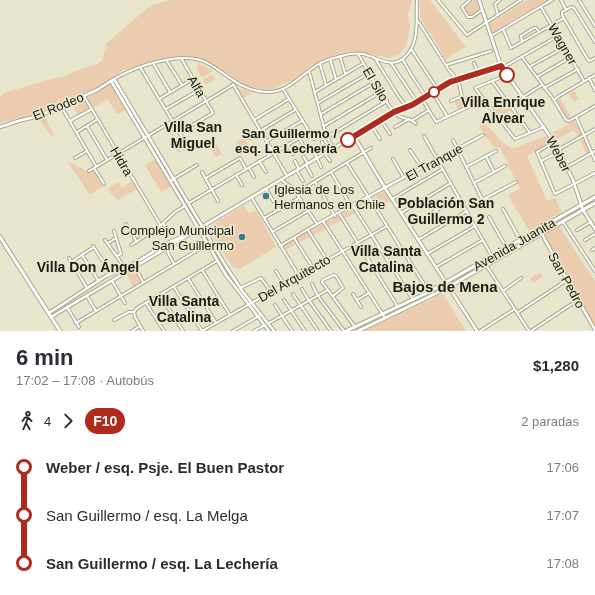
<!DOCTYPE html>
<html lang="es">
<meta charset="utf-8">
<style>
:root{--surface:#fff;--page:#f7f7f7;--text:#2b2b33;--muted:#7c7c81}
body{margin:0;font-family:Helvetica,sans-serif;background:var(--page);color:var(--text);height:100vh;display:flex;flex-direction:column;font-size:15px;white-space:nowrap}
*{box-sizing:border-box;margin:0}
p{font-size:13px;color:var(--muted)}
.icon{flex:none;width:22px;height:22px;fill:none;stroke:currentColor;stroke-width:2;stroke-linecap:round;stroke-linejoin:round}
.map{position:relative;height:331px;overflow:hidden}
.details{display:flex;flex-direction:column;background:var(--surface);flex:1}
.details>*{flex:none}
.badge{padding:0 8px;border-radius:13px;font-size:14px;line-height:26px}
.map>.badge{position:absolute;translate:-50% -50%;box-shadow:0 0 0 2px #fff}
.legs{display:flex;align-items:center;gap:6px;height:44px;padding:0 16px;font-size:13px}
.legs p{margin-inline-start:auto}
.headline{display:flex;align-items:center;justify-content:space-between;height:68px;padding:0 16px}
h1{font-size:22px;font-weight:800;line-height:30px}
ul{padding:0 16px;list-style:none}
li{display:flex;align-items:center;gap:14px;height:48px;font-size:15px}
li i{display:grid;place-items:center;width:6px;height:100%;margin:0 5px;background:currentColor}
li i::after{content:'';width:10px;height:10px;margin:-5px;border:3px solid;border-radius:50%;background:var(--surface)}
li p{margin-inline-start:auto}
li:first-child i{background:linear-gradient(#0000 50%,currentColor 0)}
li:last-child i{background:linear-gradient(currentColor 50%,#0000 0)}
.map>svg:first-child{display:block}
</style>
<div class="map">
<svg width="595" height="331" viewBox="0 0 595 331">
<rect width="100%" height="100%" fill="#e7e6cc"/>
<g fill="#ecccaf">
<path d="M171,0H412V1L408,13L410,26L406,47L400,54L390,58L352,51L332,56L310,66L298,78L271,90L249,87L235,80L217,67L198,57L184,56L167,58L124,70L96,88L50,109L32,115L0,123V98L4,93L54,78L65,76L73,72L99,63L103,59L106,44L146,9L153,5Z"/>
<path d="M420,0H430L466,47L453,54L446,60L420,17Z"/>
<path d="M473,0H477L480,9L470,15H468L464,7Z"/>
<path d="M527,0H548L493,32H492L489,24Z"/>
<path d="M196,62L213,71L202,78L196,67L198,66Z"/>
<path d="M212,74L216,79L206,85L203,80Z"/>
<path d="M110,84L112,85L127,109L117,114L108,99L93,108L86,97L100,91Z"/>
<path d="M236,87L252,93L243,98Z"/>
<path d="M574,90L579,99L574,102L569,94Z"/>
<path d="M460,98L466,106L458,110L454,101Z"/>
<path d="M560,98L571,117L568,119L556,101Z"/>
<path d="M85,101L90,109L78,115L74,108Z"/>
<path d="M507,104L512,110L499,116L495,110Z"/>
<path d="M45,117L54,135L52,137L39,120Z"/>
<path d="M575,121L582,134L578,137L574,130L556,140L552,133Z"/>
<path d="M485,123L500,140L512,149L548,135L552,142L527,156L547,201L555,198L562,212L529,231L508,195L520,188L507,164L508,162L499,147L494,148L479,126Z"/>
<path d="M172,124L177,133L172,136L167,128Z"/>
<path d="M255,130L259,136L249,142L245,136Z"/>
<path d="M178,136L185,149L178,153L171,140Z"/>
<path d="M244,137L249,146L241,150L236,142Z"/>
<path d="M584,138L590,152L586,154L580,140Z"/>
<path d="M213,139L222,154L216,157L207,143Z"/>
<path d="M156,159L172,186L161,192L145,165Z"/>
<path d="M67,161L91,173L94,171L103,186L90,195Z"/>
<path d="M133,181L137,189L118,200L112,194Z"/>
<path d="M118,182L122,187L111,194L108,188Z"/>
<path d="M382,192L386,193L391,201L379,207L373,198Z"/>
<path d="M369,199L372,204L285,250L282,246Z"/>
<path d="M244,205L249,213L256,210L276,247L240,269L233,268L207,228Z"/>
<path d="M559,226L595,281V326L544,235Z"/>
<path d="M376,245L379,251L369,257L365,251Z"/>
<path d="M135,270L142,282L133,287L127,275Z"/>
<path d="M540,272L543,277L533,283L530,278Z"/>
<path d="M443,294L466,331H364Z"/>
</g>
<g fill="none" stroke-linecap="round" stroke-linejoin="round">
<defs>
<g id="minor">
<path d="M438,0L467,35L521,0"/>
<path d="M470,0L462,7L468,17H472L482,10"/>
<path d="M561,0L566,10"/>
<path d="M579,0L595,26"/>
<path d="M541,7L584,81"/>
<path d="M498,15L495,4L500,0"/>
<path d="M417,20L422,27L449,70L458,80L462,96L468,107L436,122L422,99"/>
<path d="M503,29L511,48L564,18"/>
<path d="M491,36L552,0"/>
<path d="M522,42L521,36L534,28H536L539,32"/>
<path d="M595,42L574,8L571,7L562,12V15L588,60L590,61L595,58"/>
<path d="M411,49L438,90"/>
<path d="M358,54C367,68 385,105 397,115C403,120 411,117 416,124"/>
<path d="M340,56L345,73"/>
<path d="M522,57L554,100L566,120L569,121L595,106"/>
<path d="M330,59L336,79"/>
<path d="M376,60L397,94L407,108"/>
<path d="M403,60L412,76L426,97"/>
<path d="M167,61L182,85"/>
<path d="M153,63L170,92"/>
<path d="M391,63L417,102"/>
<path d="M474,63L478,73"/>
<path d="M320,64L326,85"/>
<path d="M446,65L491,51"/>
<path d="M140,67L182,137"/>
<path d="M529,67L565,47"/>
<path d="M502,68L558,36"/>
<path d="M309,71L326,135L334,149"/>
<path d="M507,75L475,88L515,139L544,127"/>
<path d="M537,77L571,57"/>
<path d="M589,78L595,90"/>
<path d="M114,79C136,66 185,49 209,64C230,76 241,91 267,92C287,93 301,75 317,65C324,60 333,58 342,56C348,54 356,53 363,54C377,57 392,70 405,57C420,43 416,19 417,0"/>
<path d="M492,81L530,133"/>
<path d="M233,84L287,176"/>
<path d="M544,88L578,69"/>
<path d="M283,89L314,139"/>
<path d="M315,92L364,63"/>
<path d="M433,93L447,116"/>
<path d="M84,96L161,226"/>
<path d="M523,97L542,85"/>
<path d="M159,99L193,79"/>
<path d="M554,100L559,96L595,75"/>
<path d="M451,101L462,96"/>
<path d="M318,103L369,73"/>
<path d="M61,106L96,166"/>
<path d="M166,109L199,90"/>
<path d="M321,114L375,82"/>
<path d="M576,117L595,160"/>
<path d="M254,120L289,99"/>
<path d="M381,120L390,134"/>
<path d="M413,120L429,110"/>
<path d="M70,121L92,109"/>
<path d="M87,126L107,160"/>
<path d="M324,126L381,92"/>
<path d="M372,126L380,139"/>
<path d="M395,127L409,119"/>
<path d="M260,131L295,110"/>
<path d="M77,132L98,119"/>
<path d="M179,133L213,113L181,58"/>
<path d="M424,136L494,260"/>
<path d="M327,137L387,101"/>
<path d="M299,138L304,147"/>
<path d="M453,140L483,201"/>
<path d="M267,141L302,121"/>
<path d="M322,142L328,152"/>
<path d="M554,142L537,152L555,194L595,173"/>
<path d="M288,145L293,154"/>
<path d="M312,148L321,167"/>
<path d="M410,150L422,168"/>
<path d="M325,154L330,161"/>
<path d="M303,156L308,164"/>
<path d="M486,156L494,172"/>
<path d="M75,158L87,151"/>
<path d="M393,159L404,178"/>
<path d="M259,161L266,172"/>
<path d="M295,161L299,169"/>
<path d="M541,161L557,153L561,148L595,129"/>
<path d="M347,163L429,292"/>
<path d="M306,165L312,176"/>
<path d="M466,167L496,151"/>
<path d="M567,167L595,151"/>
<path d="M94,168L104,184"/>
<path d="M249,168L254,177"/>
<path d="M89,171L233,85"/>
<path d="M297,171L303,181"/>
<path d="M202,172L218,201"/>
<path d="M331,172L351,206"/>
<path d="M236,175L242,185"/>
<path d="M206,178L240,158L246,169"/>
<path d="M281,180L293,188L317,224"/>
<path d="M170,181L197,165"/>
<path d="M315,182L335,216"/>
<path d="M474,183L505,166"/>
<path d="M266,189L279,210"/>
<path d="M296,193L371,148"/>
<path d="M252,198L299,276"/>
<path d="M392,199L443,169"/>
<path d="M482,200L516,182"/>
<path d="M189,203L311,131"/>
<path d="M353,206L413,300"/>
<path d="M503,209L520,240"/>
<path d="M339,213L398,307"/>
<path d="M401,213L451,183"/>
<path d="M489,217L506,247"/>
<path d="M264,218L299,198"/>
<path d="M323,221L385,318"/>
<path d="M563,222L595,271"/>
<path d="M163,223L169,233"/>
<path d="M126,224L137,242"/>
<path d="M410,226L459,197"/>
<path d="M308,230L327,260"/>
<path d="M577,230L591,222"/>
<path d="M114,231L121,254L117,256"/>
<path d="M272,232L308,211"/>
<path d="M294,238L313,268"/>
<path d="M105,240L125,268"/>
<path d="M418,240L467,211"/>
<path d="M585,240L595,234"/>
<path d="M108,243L116,238"/>
<path d="M131,245L159,227L175,212L185,206"/>
<path d="M93,246L111,273"/>
<path d="M280,246L317,224L483,135"/>
<path d="M166,249L174,264"/>
<path d="M592,250L595,248"/>
<path d="M427,254L475,226"/>
<path d="M82,255L98,280"/>
<path d="M69,258L87,288"/>
<path d="M71,262L94,247"/>
<path d="M486,265L529,331"/>
<path d="M135,267L143,282"/>
<path d="M436,267L483,240"/>
<path d="M202,270L230,315"/>
<path d="M276,271L284,284"/>
<path d="M188,278L216,323"/>
<path d="M112,281L125,303"/>
<path d="M312,284L318,296L344,331"/>
<path d="M174,287L202,331"/>
<path d="M240,288L261,278L271,292"/>
<path d="M302,289L308,299L331,331"/>
<path d="M503,291L521,278"/>
<path d="M293,294L318,331"/>
<path d="M353,294L361,307"/>
<path d="M160,295L183,331"/>
<path d="M87,296L96,311"/>
<path d="M333,296L343,288L336,276L334,275L323,280L322,282L355,327"/>
<path d="M284,300L305,331"/>
<path d="M357,300L369,293"/>
<path d="M146,303L164,331"/>
<path d="M275,305L292,331"/>
<path d="M67,307L79,327"/>
<path d="M134,312L137,308L217,261"/>
<path d="M134,312L135,317L143,331"/>
<path d="M517,313L567,280"/>
<path d="M114,320L129,312H134"/>
<path d="M76,323L208,244"/>
<path d="M269,323L328,290"/>
<path d="M132,331L140,326"/>
<path d="M202,331L387,226"/>
<path d="M233,331L259,316"/>
<path d="M254,331L265,325"/>
<path d="M480,331L515,309"/>
<path d="M531,331L578,300"/>
</g>
<g id="tertiary">
<path d="M479,0L501,66L556,145L573,180L583,210L595,229"/>
<path d="M111,81L226,275L269,331"/>
<path d="M0,127L18,121L39,116L97,90L114,79L227,268L243,292L274,331"/>
<path d="M354,136L385,188L477,331"/>
<path d="M539,229L595,330"/>
<path d="M49,313L106,276L128,267L170,242L189,234"/>
<path d="M51,317L394,112L412,105L455,80L501,66"/>
</g>
<g id="secondary">
<path d="M346,331L429,292L595,197"/>
<path d="M358,331L443,290L595,203"/>
</g>
<path id="primary" d="M0,237L60,331"/>
</defs>
<use href="#minor" stroke="#a8a68e" stroke-width="4"/>
<use href="#tertiary" stroke="#a8a68e" stroke-width="4.5"/>
<use href="#secondary" stroke="#a8a68e" stroke-width="5"/>
<use href="#primary" stroke="#a8a68e" stroke-width="5"/>
<use href="#minor" stroke="#fff" stroke-width="2"/>
<use href="#tertiary" stroke="#fff" stroke-width="2.5"/>
<use href="#secondary" stroke="#fff" stroke-width="3"/>
<use href="#primary" stroke="#fff" stroke-width="3"/>
</g>
<g fill="none" stroke-linecap="round" stroke-linejoin="round">
<defs>
<path id="line-1" d="M348,140L394,112L412,105L450,82L501,66L507,75"/>
</defs>
<use href="#line-1" stroke="#fff" stroke-width="9"/>
<use href="#line-1" stroke="#af2b1e" stroke-width="6"/>
</g>
<g fill="#fff" stroke="#af2b1e" stroke-width="2">
<circle cx="507" cy="75" r="7"/>
<circle cx="434" cy="92" r="5"/>
<circle cx="348" cy="140" r="7"/>
</g>
<g fill="#377e87" stroke="#e7e6cc" stroke-width="1.5">
<circle cx="266" cy="196" r="4"/>
<circle cx="242" cy="237" r="4"/>
</g>
<g text-anchor="middle" stroke-width="3.5" stroke-linejoin="round" paint-order="stroke">
<g font-size="13" fill="#1d1c13" stroke="#e7e6cc">
<text transform="translate(563 44) rotate(60)" y="5">Wagner</text>
<text transform="translate(376 84) rotate(59)" y="5">El Silo</text>
<text transform="translate(197 86) rotate(59)" y="5">Alfa</text>
<text transform="translate(58 106) rotate(-22)" y="5">El Rodeo</text>
<text transform="translate(559 154) rotate(62)" y="5">Weber</text>
<text transform="translate(122 161) rotate(59)" y="5">Hidra</text>
<text transform="translate(434 162) rotate(-29)" y="5">El Tranque</text>
<text transform="translate(514 244) rotate(-30)" y="5">Avenida Juanita</text>
<text transform="translate(294 278) rotate(-30)" y="5">Del Arquitecto</text>
<text transform="translate(567 280) rotate(61)" y="5">San Pedro</text>
</g>
<g font-size="13" font-weight="bold" fill="#1d1c13" stroke="#e7e6cc" text-anchor="end">
<text x="337" y="138">San Guillermo /<tspan x="337" dy="15">esq. La Lechería</tspan></text>
</g>
<g font-size="13" fill="#1d1c13" stroke="#e7e6cc" text-anchor="start">
<text x="274" y="194">Iglesia de Los<tspan x="274" dy="15">Hermanos en Chile</tspan></text>
<text x="234" y="235" text-anchor="end">Complejo Municipal<tspan x="234" dy="15">San Guillermo</tspan></text>
</g>
<g font-size="14" font-weight="bold" fill="#1d1c13" stroke="#e7e6cc">
<text x="503" y="107">Villa Enrique<tspan x="503" dy="16">Alvear</tspan></text>
<text x="193" y="132">Villa San<tspan x="193" dy="16">Miguel</tspan></text>
<text x="446" y="208">Población San<tspan x="446" dy="16">Guillermo 2</tspan></text>
<text x="386" y="256">Villa Santa<tspan x="386" dy="16">Catalina</tspan></text>
<text x="88" y="272">Villa Don Ángel</text>
<text x="184" y="306">Villa Santa<tspan x="184" dy="16">Catalina</tspan></text>
</g>
<g font-size="15" font-weight="bold" fill="#1d1c13" stroke="#e7e6cc">
<text x="445" y="292">Bajos de Mena</text>
</g>
</g>
</svg>
</div>
<section class="details">
<div class="headline"><div><h1>6 min</h1><p>17:02 – 17:08 · Autobús</p></div><b>$1,280</b></div>
<div class="legs"><svg class="icon" aria-label="walk" viewBox="0 0 24 24"><circle cx="13" cy="4" r="2"/><path d="M13 8l-2 6 4 7M11 14l-3 7M7 12l3-4h3l4 4"/></svg>4<svg class="icon" aria-label="forward" viewBox="0 0 24 24"><path d="M9 5l7 7-7 7"/></svg><b class="badge" style="background:#af2b1e;color:#fff">F10</b><p>2 paradas</p></div>
<ul>
<li><i style="color:#af2b1e"></i><b>Weber / esq. Psje. El Buen Pastor</b><p>17:06</p></li>
<li><i style="color:#af2b1e"></i><span>San Guillermo / esq. La Melga</span><p>17:07</p></li>
<li><i style="color:#af2b1e"></i><b>San Guillermo / esq. La Lechería</b><p>17:08</p></li>
</ul>
</section>
